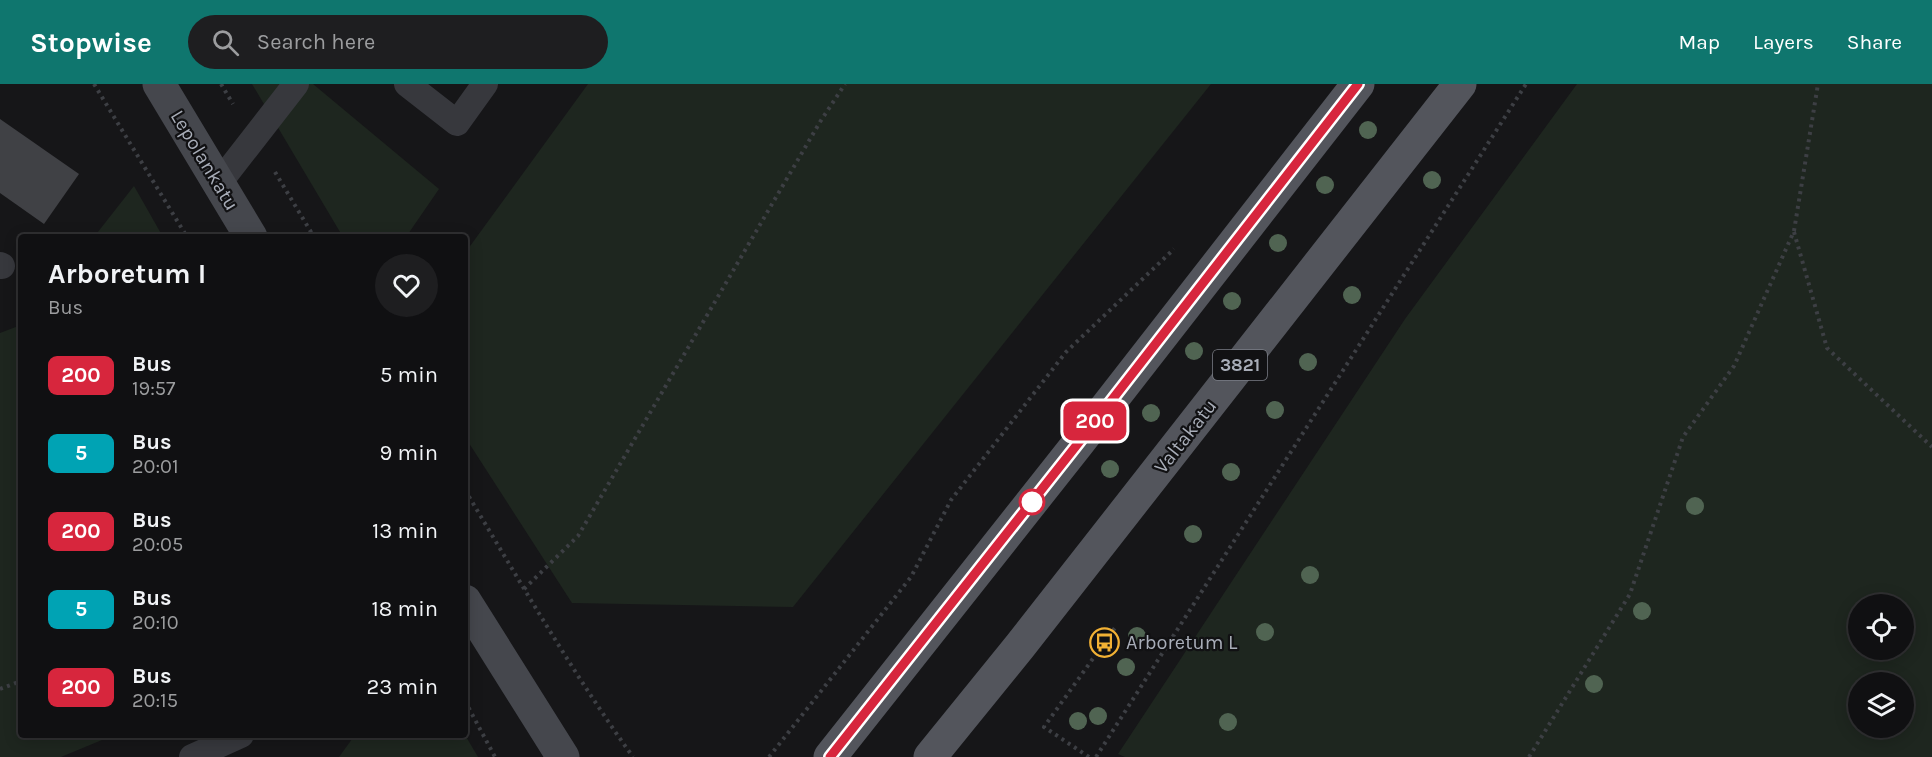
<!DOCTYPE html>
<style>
:root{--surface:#101012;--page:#1e1e20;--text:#f1f3f6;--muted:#9c9d9f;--line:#303032;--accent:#0f766e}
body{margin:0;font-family:Karla,sans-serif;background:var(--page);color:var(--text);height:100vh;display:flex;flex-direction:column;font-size:22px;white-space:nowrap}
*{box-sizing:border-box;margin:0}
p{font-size:20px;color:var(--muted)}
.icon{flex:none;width:33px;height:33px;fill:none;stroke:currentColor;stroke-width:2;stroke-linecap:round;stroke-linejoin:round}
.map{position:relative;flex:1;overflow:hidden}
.panel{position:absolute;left:18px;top:150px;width:450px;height:504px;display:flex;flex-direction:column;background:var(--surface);border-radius:6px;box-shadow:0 3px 15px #0003,0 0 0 2px var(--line)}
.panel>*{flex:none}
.badge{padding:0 12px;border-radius:9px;font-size:21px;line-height:39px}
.buttons{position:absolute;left:1848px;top:510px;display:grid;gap:12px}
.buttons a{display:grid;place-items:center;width:66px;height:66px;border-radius:50%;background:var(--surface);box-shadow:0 3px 15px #0003,0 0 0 2px var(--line);font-size:30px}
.map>.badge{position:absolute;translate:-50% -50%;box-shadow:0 0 0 3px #fff}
.round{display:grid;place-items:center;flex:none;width:63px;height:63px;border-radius:32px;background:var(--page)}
.overview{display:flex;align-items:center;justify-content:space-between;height:102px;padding:0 30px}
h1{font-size:28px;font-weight:700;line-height:45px}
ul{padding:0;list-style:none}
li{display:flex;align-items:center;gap:18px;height:78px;padding:0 30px}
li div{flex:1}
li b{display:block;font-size:22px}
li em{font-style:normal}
li .badge{min-width:66px;font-weight:700;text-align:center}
header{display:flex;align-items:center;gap:36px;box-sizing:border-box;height:84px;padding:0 30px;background:var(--accent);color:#fff}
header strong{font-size:28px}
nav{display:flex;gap:33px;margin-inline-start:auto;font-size:21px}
.search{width:420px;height:54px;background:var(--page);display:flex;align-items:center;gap:15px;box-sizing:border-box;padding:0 21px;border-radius:33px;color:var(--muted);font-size:22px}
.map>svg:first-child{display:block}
</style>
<header>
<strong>Stopwise</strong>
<div class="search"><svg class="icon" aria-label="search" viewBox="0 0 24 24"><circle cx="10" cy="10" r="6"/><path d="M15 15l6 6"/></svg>Search here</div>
<nav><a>Map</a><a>Layers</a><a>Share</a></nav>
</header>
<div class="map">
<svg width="1932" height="673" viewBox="0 0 1932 673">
<rect width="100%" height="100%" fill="#161618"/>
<g fill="#1e261f" fill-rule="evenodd">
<path d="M252,0H313L439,105L406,153H343Z"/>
<path d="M588,0H1211L793,523L572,519L465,353V169Z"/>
<path d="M1577,0H1932V673H1125L1118,670L1405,235ZM1858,520H1904V566H1858ZM1858,598H1904V644H1858Z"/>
<path d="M134,102L163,153H94Z"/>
<path d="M21,241V651H114L61,673H0V249Z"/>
<path d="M355,651H465L478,673H339Z"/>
</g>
<path fill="#404145" d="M0,35L79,90L44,140L0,109Z"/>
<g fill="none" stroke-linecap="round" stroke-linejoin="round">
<g stroke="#3d3f44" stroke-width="4" stroke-dasharray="3 4.5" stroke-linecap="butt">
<path d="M94,0L187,153"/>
<path d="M221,0L233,20"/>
<path d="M275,88L314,153"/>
<path d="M1794,148L1827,264L1932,363"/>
<path d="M465,406C519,496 572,588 633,673"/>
<path d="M524,505L578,452L820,38L845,0"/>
<path d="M0,605L21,597"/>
<path d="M465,617L495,673"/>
<path d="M769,673L911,493L951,416L1066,268L1174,165"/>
<path d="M1089,673L1044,643L1117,541"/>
<path d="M1096,673L1526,0"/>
<path d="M1529,673L1630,510L1683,353L1734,282L1794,147L1818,0"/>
</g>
<g stroke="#37383d" stroke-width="26">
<path d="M407,0L457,39L485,0"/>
<path d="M219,99L296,0"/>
<path d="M0,181L2,182"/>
<path d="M192,673L241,651"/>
</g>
<g stroke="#45474d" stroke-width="33">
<path d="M159,0L251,153"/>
<path d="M465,517L563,673"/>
</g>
<g stroke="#53555c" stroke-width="33">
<path d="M830,673L1076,362L1358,0"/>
<path d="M930,673L1020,562L1460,0"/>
</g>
</g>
<g fill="#506452">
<circle cx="1368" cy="46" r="9"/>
<circle cx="1432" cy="96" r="9"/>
<circle cx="1325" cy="101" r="9"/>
<circle cx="1278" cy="159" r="9"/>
<circle cx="1352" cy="211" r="9"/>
<circle cx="1232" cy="217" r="9"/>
<circle cx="1194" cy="267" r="9"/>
<circle cx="1308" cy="278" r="9"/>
<circle cx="1275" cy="326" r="9"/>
<circle cx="1151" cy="329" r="9"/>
<circle cx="1110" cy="385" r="9"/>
<circle cx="1231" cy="388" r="9"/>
<circle cx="1695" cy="422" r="9"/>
<circle cx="1193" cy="450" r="9"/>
<circle cx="1310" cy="491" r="9"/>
<circle cx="1642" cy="527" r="9"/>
<circle cx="1265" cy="548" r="9"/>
<circle cx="1137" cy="552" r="9"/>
<circle cx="1126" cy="583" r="9"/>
<circle cx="1594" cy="600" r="9"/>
<circle cx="1098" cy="632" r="9"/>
<circle cx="1078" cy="637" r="9"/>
<circle cx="1228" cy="638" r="9"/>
</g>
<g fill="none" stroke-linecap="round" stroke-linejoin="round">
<defs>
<path id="line" d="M830,673L1076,362L1358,0"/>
</defs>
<use href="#line" stroke="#fff" stroke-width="14"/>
<use href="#line" stroke="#d7263d" stroke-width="9"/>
</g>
<defs>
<symbol id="bus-ring" viewBox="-11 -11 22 22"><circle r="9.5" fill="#111113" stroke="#f2b134" stroke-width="1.5"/><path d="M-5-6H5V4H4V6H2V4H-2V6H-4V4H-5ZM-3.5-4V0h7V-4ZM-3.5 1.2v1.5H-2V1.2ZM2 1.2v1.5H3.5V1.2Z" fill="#f2b134"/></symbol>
</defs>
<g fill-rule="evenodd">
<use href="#bus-ring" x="1088" y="542" width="33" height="33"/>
</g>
<circle fill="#fff" stroke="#d7263d" stroke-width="3" cx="1032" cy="418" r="12"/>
<g text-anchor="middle" stroke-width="4.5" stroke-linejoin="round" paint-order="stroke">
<rect fill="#111113" stroke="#7b7e86" stroke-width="1.5" x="1213" y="266" width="54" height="30" rx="4.5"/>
<g font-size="18" font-weight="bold" fill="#a8adb8">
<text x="1240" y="287">3821</text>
</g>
<g font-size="20" fill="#a8adb8" stroke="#111113">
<text transform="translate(205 76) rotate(59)" y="7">Lepolankatu</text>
<text transform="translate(1185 352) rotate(-52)" y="7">Valtakatu</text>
</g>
<g font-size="20" fill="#a8adb8" stroke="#111113" text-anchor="start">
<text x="1126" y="565">Arboretum L</text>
</g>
</g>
</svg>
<div class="buttons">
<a><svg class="icon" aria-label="locate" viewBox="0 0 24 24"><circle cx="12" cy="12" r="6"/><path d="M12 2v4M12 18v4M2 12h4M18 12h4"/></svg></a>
<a><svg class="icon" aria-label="layers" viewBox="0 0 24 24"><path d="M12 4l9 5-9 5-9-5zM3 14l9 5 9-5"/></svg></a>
</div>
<b class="badge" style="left:1095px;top:337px;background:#d7263d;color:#fff">200</b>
<section class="panel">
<div class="overview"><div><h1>Arboretum I</h1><p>Bus</p></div><a class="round"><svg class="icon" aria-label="heart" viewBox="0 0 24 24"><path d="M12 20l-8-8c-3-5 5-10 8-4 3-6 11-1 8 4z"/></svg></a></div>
<ul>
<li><span class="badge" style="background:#d7263d;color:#fff">200</span><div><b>Bus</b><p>19:57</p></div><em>5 min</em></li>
<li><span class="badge" style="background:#00a3b4;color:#fff">5</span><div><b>Bus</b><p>20:01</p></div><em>9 min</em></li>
<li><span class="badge" style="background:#d7263d;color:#fff">200</span><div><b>Bus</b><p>20:05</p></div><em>13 min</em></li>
<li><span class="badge" style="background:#00a3b4;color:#fff">5</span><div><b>Bus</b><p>20:10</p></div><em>18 min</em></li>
<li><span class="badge" style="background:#d7263d;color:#fff">200</span><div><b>Bus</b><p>20:15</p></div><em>23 min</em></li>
</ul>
</section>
</div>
